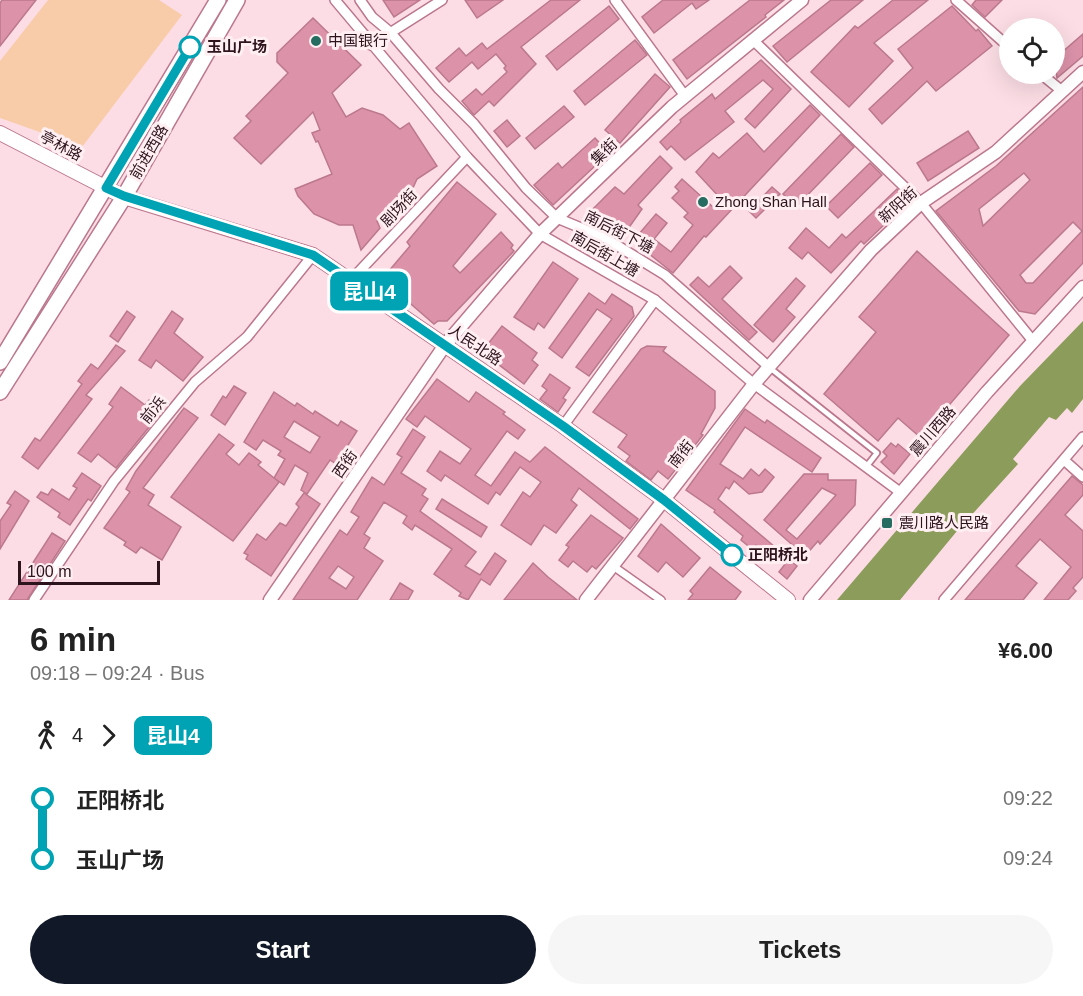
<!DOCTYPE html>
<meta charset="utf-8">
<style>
:root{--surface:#fff;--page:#f6f6f6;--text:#222;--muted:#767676;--accent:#111827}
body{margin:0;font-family:Arial,"Noto Sans SC",sans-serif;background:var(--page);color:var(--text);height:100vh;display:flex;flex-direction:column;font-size:22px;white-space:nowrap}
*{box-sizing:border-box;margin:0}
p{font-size:20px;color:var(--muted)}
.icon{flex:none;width:33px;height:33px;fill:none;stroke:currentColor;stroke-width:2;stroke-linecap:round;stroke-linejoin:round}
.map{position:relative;height:600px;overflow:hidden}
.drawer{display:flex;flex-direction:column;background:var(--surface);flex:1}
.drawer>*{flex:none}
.badge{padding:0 12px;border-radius:9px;font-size:21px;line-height:39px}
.controls{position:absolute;left:999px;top:18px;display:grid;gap:12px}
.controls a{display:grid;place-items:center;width:66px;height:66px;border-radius:50%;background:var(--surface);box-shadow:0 6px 24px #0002;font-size:30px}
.scale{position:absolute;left:18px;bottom:15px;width:142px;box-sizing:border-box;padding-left:6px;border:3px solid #2d131c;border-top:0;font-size:16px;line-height:21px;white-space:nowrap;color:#2d131c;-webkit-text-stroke:4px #ffeff3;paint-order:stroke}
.map>.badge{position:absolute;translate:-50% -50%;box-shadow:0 0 0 3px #fff}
.legs{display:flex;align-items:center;gap:9px;height:66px;padding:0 30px;font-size:20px}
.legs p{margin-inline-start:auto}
.headline{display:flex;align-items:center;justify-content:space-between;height:102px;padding:0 30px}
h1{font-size:33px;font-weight:600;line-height:45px}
.button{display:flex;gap:12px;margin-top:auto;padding:12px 30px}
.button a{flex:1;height:69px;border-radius:36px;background:var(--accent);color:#fff;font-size:24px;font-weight:600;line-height:69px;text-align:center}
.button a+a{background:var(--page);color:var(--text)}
ul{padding:0 30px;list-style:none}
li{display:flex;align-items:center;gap:21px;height:60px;font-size:22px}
li i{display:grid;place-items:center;width:9px;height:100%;margin:0 8px;background:currentColor}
li i::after{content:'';width:15px;height:15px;margin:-8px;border:4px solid;border-radius:50%;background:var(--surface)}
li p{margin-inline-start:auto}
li:first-child i{background:linear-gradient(#0000 50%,currentColor 0)}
li:last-child i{background:linear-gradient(currentColor 50%,#0000 0)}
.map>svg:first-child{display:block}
</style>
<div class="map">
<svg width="1083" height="600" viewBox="0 0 1083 600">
<rect width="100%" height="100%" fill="#fcdde5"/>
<path fill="#f9cca9" d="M48,0H159L182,15L82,147L0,118V61Z"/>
<path fill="#8c9c5a" d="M1083,321V399L1072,413L1067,408L1056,420L1049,417L1013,459L1018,464L957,531L900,600H837L1020,386Z"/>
<g fill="#dc93aa" stroke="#bc788d" stroke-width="1.5" fill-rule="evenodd">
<path d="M2,0H36L0,46V3Z"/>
<path d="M383,0H420L394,17Z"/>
<path d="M465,0H503L477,18Z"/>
<path d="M551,0H580L521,47L536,64L494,106L489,101L474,115L462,101L476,89L482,95L507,72L504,68L506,66L496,54L478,69L472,62L449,82L436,68L459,48L466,56L482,43L487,49Z"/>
<path d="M663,0H709L696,9L692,3L654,33L642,17Z"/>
<path d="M750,0H784L765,15L766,17L687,79L673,60Z"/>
<path d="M831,0H863L787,62L773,46Z"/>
<path d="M893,0H928L874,43L893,61L849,107L811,72L855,26L858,28Z"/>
<path d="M976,0H1002L985,17L972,5Z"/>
<path d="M609,6L619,19L557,70L546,56Z"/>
<path d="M952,6L976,31L978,29L992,46L936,91L927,81L882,124L869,109L913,68L898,49Z"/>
<path d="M313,18L361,65L332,93L346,117L362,108L383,115L400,129L409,123L437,166L417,179L407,201L397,211L377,221L380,228L361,250L353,225H339L314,214L298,196L295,189L332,174L318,141L316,142L312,133L320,130L313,112L261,164L234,138L251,121L246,116L288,73L277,62V53Z"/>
<path d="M1083,34V56L1057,78L1054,54L1061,53Z"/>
<path d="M635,40L647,55L585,105L574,91Z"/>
<path d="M761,60L791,89L755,128L745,119L773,89L763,80L725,111L734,122L685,160L671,146L667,150L660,142L681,122L680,120L712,94L715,99Z"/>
<path d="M655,74L670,87L620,143L605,130Z"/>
<path d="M1083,87V263L1035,314L1019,311L936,211L996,166ZM1024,173L1030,180L983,226L979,209ZM1073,222L1082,231L1033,283H1026L1020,275Z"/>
<path d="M810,105L820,115L706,237L704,236L673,273L633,241L656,214L667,223L654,239L671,252L693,225L684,217L688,213L672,198L679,191L675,187L682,179L713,207L721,199L696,172L713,153L719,158L747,133L764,152Z"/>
<path d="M564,106L574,117L535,149L526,138Z"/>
<path d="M507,120L520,136L507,147L494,131Z"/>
<path d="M968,131L979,148L928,181L917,163Z"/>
<path d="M841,134L854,147L796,207L783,194Z"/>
<path d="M595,138L609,153L553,205L534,185L558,163L562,168Z"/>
<path d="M660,156L672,168L638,205L642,209L623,236L595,218L593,209L615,187L624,194Z"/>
<path d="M870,163L882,175L838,218L826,206Z"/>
<path d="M457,182L496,214L453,266L460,273L501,232L513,245L511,248L514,251L447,321H438L434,324L382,279L410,246L407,242Z"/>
<path d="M772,187L780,194L756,218L749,211Z"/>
<path d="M897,189L909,201L864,244L861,241L831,273L808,252L802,259L789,248L806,228L829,248L842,234L846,238Z"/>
<path d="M917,251L1009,335L921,438L898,418L878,441L824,394L876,332L859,317Z"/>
<path d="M553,262L578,279L544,328L538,323L534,330L514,317Z"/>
<path d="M730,266L742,278L722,299L757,332L749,340L690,285L698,277L709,287Z"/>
<path d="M796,278L805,286L786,309L795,317L773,342L754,325Z"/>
<path d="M589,293L605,304L612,294L632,307L634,316L589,376L576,367L612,319L597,309L562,358L549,348Z"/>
<path d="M127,311L135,317L118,342L110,336Z"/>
<path d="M172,311L183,319L174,333L203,357L183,381L156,360L151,368L139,360Z"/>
<path d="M502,326L537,353L532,360L538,365L524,384L494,361L497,357L493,355L495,352L488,344Z"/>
<path d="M116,345L125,351L86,395L92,399L38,469L22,457L35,438L40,441L82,384L78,381L91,364L98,369Z"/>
<path d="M647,346L666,347L663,351L715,391V408L701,434L703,435L668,479L658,471L651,480L626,461L630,456L618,447L627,435L593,412L641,349Z"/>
<path d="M550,374L570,388L563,398L566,400L558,412L540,399L547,390L542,386Z"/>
<path d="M437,379L469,402L476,392L505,412L503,414L525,430L518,439L507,431L475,475L491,486L515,452L530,462L545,447L638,519L630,529L579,488L571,500L577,505L556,533L544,525L531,545L501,525L523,492L530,497L541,482L520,467L500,495L496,492L488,504L445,475L441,481L427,471L440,451L460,464L471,449L425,416L417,427L406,419Z"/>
<path d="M234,386L246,393L225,425L211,415L223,396L226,398Z"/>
<path d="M121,387L145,405L149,400L162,411L116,468L98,454L91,462L78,453L113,407L109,404Z"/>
<path d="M274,392L295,406L297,403L313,414L315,411L338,426L341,421L357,431L336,464L330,460L307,494L301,490L308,473L295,465L284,485L274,478L285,459L278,455L281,451L263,440L256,450L244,442ZM294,421L320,437L310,453L284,437Z"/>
<path d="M184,408L198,418L143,488L154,495L148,505L181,527L162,560L141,547L136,553L124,545L126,542L104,528L130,492L126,489L136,471Z"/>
<path d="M745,409L765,423L767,420L821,458L812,472L745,427L720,464L743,479L751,469L759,476L765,469L774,477L762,492L749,494L734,481L729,489L726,487L718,499L775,547L768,555L756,545L752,549L741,540L743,536L714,512L715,510L686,490Z"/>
<path d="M413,429L425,437L401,473L426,489L422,495L428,499L420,511L476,552L465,566L480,575L495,553L506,561L490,585L481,579L468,600L459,596L461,593L434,574L452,549L415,525L412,530L403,523L407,516L384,502L364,534L370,538L364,548L383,561L357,600H293L340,530L347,535L359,517L351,512L372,477L384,485L402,457L397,454ZM338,566L354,577L346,589L329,578Z"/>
<path d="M219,434L234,445L226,454L239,465L249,453L261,462L258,465L279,482L233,541L171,497Z"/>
<path d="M891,443L896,447L898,444L910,454L894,474L881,462L887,456L883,452Z"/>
<path d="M82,473L101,486L91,501L88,499L70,525L58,517L60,513L37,497L41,492L48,495L52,489L69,500L77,488L73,486Z"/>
<path d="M804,474H828V480H856L855,505L820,544L818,541L805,556L764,520ZM822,488L836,495L797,539L786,530Z"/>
<path d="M1072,476L1083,485V495L1065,515L1083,531V577L1073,588L1076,591L1068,600H1044L1071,567L1040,539L1016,566L1037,583L1023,600H965Z"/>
<path d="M15,491L29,501L0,549V521L11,505L7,503Z"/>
<path d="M304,493L320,504L271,576L246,559L248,555L244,553L257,534L266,540L280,523L286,526L299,507L296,504Z"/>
<path d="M442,499L487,527L481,537L436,509Z"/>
<path d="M591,515L623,538L596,569L592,566L587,572L573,561L568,567L559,560L569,547L566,545Z"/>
<path d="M661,524L700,558L683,577L666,562L658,572L638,556Z"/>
<path d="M52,533L65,541L27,600H9Z"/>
<path d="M789,559L797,566L787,579L779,572Z"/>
<path d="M533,563L548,577L577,600H504Z"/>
<path d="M710,567L741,592L735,600H688L693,594L690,591Z"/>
<path d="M400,583L413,591L408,600H390Z"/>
</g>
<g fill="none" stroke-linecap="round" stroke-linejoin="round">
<defs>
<path id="service" d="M770,368L877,453L866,467"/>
<path id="pedestrian" d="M613,566L661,600"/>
<g id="minor">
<path d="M335,0L467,157L540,234L655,300L754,384L900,492"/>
<path d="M360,0L372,17L390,32L439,89L474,124L526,188L557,218L605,238L665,275L769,367"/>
<path d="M615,0L685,96"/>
<path d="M956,0L1010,48"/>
<path d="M753,40L921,203L1033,341"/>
<path d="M371,45L442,0"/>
<path d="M1041,74L1062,91"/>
<path d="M352,279L467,157"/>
<path d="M563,426L655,300"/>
<path d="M1064,460L1083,477"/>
<path d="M34,600L114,481L195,382L247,337L313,255"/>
<path d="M944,600L1083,437"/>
</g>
<g id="tertiary">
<path d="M270,600L445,345L540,234L672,107L802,0"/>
<path d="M586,600L754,384L871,250L921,203L996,152L1083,72"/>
<path d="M810,600L987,392L1083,287"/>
</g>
<path id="secondary" d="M0,133L124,197L313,255L563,426L664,500L788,600"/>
<g id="primary">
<path d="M0,362L218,0"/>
<path d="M0,392L124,197L237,0"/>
</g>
</defs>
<use href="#service" stroke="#bb778d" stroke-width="8"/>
<use href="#pedestrian" stroke="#bb778d" stroke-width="10"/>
<use href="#minor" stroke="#bb778d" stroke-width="12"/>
<use href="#tertiary" stroke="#bb778d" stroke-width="15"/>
<use href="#secondary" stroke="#bb778d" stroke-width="16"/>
<use href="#primary" stroke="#bb778d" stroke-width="18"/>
<use href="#service" stroke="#fff" stroke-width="4.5"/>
<use href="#pedestrian" stroke="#fff" stroke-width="7"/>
<use href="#minor" stroke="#fff" stroke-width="9"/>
<use href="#tertiary" stroke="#fff" stroke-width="12"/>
<use href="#secondary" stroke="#fff" stroke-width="14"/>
<use href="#primary" stroke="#fff" stroke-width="15"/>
</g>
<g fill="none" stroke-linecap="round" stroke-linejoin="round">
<defs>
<path id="line-1" d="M190,47L106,188L124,196L313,255L563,426L664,500L732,555"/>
</defs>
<use href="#line-1" stroke="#fff" stroke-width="14"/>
<use href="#line-1" stroke="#00a3b4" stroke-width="9"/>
</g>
<g fill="#266c60" stroke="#ffeff3" stroke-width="2">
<circle cx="316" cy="41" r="6"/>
<circle cx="703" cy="202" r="6"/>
<rect x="881" y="517" width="12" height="12" rx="3"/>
</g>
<g fill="#fff" stroke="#00a3b4" stroke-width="3">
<circle cx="190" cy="47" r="10"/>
<circle cx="732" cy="555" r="10"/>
</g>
<g text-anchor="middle" stroke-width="6" stroke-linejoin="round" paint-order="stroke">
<g font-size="15" fill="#2d131c" stroke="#ffeff3" text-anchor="start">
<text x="328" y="46">中国银行</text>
<text x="715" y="207">Zhong Shan Hall</text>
<text x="899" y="528">震川路人民路</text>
</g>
<g font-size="15" font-weight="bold" fill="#2d131c" stroke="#ffeff3" text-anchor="start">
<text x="207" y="52">玉山广场</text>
<text x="748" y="560">正阳桥北</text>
</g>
<g font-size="15" fill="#2d131c" stroke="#ffeff3">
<text transform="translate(61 146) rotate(28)" y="5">亭林路</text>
<text transform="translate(149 152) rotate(-60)" y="5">前进西路</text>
<text transform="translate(604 152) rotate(-44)" y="5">集街</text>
<text transform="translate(898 205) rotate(-42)" y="5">新阳街</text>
<text transform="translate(399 208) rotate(-47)" y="5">剧场街</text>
<text transform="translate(619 232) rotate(27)" y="5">南后街下塘</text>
<text transform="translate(605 254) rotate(30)" y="5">南后街上塘</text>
<text transform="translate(475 345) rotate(34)" y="5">人民北路</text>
<text transform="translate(153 410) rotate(-51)" y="5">前浜</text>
<text transform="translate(933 431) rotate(-49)" y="5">震川西路</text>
<text transform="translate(681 454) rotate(-52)" y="5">南街</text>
<text transform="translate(345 464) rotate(-55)" y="5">西街</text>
</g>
</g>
</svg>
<div class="controls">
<a><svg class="icon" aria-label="locate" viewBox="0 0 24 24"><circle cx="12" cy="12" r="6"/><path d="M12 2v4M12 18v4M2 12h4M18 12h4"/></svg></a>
</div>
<div class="scale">100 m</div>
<b class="badge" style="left:369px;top:291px;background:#00a3b4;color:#fff">昆山4</b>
</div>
<section class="drawer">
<div class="headline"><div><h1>6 min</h1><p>09:18 – 09:24 · Bus</p></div><b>¥6.00</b></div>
<div class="legs"><svg class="icon" aria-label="walk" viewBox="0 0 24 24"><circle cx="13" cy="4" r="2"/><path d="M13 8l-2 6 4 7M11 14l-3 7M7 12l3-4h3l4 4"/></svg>4<svg class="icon" aria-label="forward" viewBox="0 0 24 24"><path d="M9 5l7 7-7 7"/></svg><b class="badge" style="background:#00a3b4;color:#fff">昆山4</b></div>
<ul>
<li><i style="color:#00a3b4"></i><b>正阳桥北</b><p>09:22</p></li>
<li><i style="color:#00a3b4"></i><b>玉山广场</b><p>09:24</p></li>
</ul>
<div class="button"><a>Start</a><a>Tickets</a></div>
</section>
